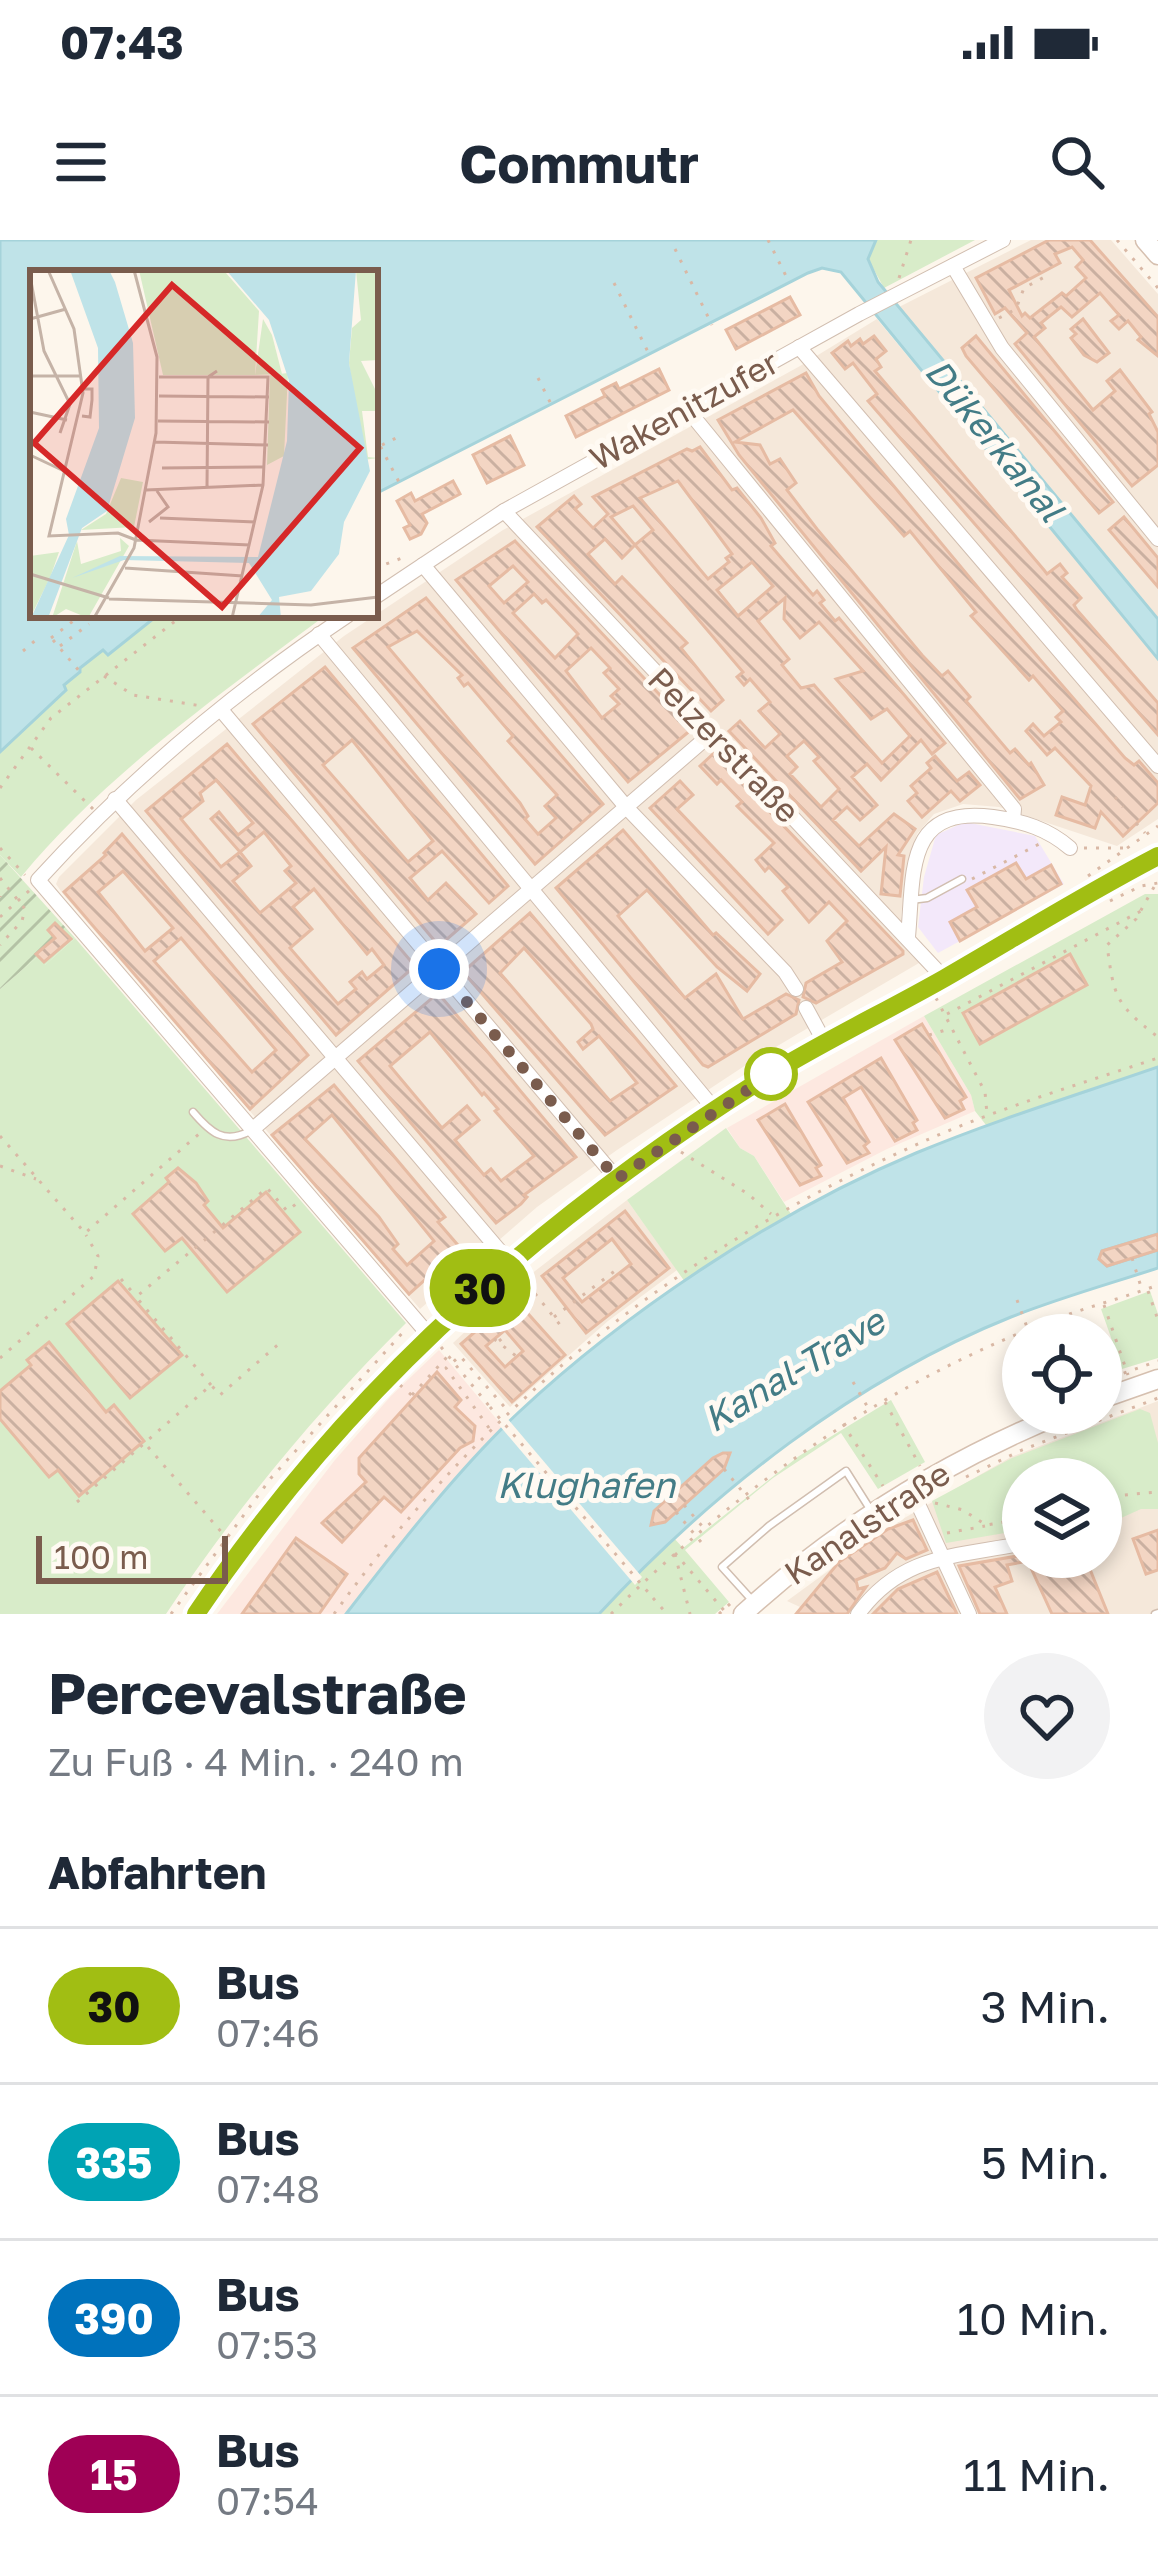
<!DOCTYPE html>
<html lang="de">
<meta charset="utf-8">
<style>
:root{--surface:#fff;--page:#f2f2f3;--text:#1f2937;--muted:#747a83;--line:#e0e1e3}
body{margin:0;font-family:"Golos Text",sans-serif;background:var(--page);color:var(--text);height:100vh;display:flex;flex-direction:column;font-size:45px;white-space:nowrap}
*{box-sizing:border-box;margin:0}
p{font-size:39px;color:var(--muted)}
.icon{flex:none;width:66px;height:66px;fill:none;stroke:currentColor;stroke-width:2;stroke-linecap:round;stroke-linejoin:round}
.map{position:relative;height:1374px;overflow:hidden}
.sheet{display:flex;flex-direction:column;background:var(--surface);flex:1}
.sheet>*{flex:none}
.badge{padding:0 24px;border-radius:39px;font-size:42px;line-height:78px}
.buttons{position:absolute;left:1002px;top:1074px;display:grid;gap:24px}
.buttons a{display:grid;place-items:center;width:120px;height:120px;border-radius:50%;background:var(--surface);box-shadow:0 6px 18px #0003;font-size:60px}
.scale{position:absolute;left:36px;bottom:30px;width:192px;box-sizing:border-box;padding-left:12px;border:6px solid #7a5c4d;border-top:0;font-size:33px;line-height:42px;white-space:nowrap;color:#7a5c4d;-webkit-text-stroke:9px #fffaf3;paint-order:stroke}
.you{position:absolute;width:60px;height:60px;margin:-30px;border:9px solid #fff;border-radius:50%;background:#1a73e8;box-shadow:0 0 0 18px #1a73e833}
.map>.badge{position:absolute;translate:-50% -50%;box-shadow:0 0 0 6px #fff}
h2{padding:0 48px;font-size:45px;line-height:108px}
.round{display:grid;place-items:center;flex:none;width:126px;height:126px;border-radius:63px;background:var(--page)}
.head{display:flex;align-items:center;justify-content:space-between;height:204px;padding:0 48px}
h1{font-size:57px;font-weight:700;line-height:90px}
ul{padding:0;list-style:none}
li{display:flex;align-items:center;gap:36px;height:156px;padding:0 48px;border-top:3px solid var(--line)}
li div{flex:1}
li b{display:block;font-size:45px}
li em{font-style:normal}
li .badge{min-width:132px;font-weight:700;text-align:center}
.status{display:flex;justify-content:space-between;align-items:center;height:84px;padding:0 60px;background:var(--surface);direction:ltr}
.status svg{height:33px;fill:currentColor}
header{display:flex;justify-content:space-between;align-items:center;height:156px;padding:0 48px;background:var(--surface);font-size:54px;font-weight:700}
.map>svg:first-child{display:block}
</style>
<div class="status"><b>07:43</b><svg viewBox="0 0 49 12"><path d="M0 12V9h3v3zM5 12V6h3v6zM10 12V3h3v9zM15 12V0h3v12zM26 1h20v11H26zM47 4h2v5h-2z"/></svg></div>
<header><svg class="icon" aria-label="menu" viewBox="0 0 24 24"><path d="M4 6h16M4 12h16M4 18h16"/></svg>Commutr<svg class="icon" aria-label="search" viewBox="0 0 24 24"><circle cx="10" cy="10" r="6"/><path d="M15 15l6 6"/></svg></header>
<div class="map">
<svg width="1158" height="1374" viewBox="0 0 1158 1374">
<defs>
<pattern id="garden-furrows" width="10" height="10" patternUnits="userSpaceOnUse" patternTransform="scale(3)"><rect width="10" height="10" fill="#d8ecc9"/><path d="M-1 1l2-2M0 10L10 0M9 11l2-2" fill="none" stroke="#b4c2a5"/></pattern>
<pattern id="building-back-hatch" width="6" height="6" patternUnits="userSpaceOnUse" patternTransform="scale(3)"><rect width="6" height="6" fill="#f3d5c3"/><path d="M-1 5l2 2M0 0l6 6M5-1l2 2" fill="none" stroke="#cab0a1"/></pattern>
</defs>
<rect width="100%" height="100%" fill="#fdf6ec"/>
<g fill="#f5e8da" fill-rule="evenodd">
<path d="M1031,0H1111L1158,54V379L899,67Z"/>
<path d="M877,79L1158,419V579L1117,606L999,567L963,564L934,574L917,594L907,628L901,676L904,704L919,723L755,819L617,910L537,967L420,1069L63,654L56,644L59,637L136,560L344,396L503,290L800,126Z"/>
<path d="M627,960L677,1030L608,1081L510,1167L453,1103L504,1055Z"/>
<path d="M1158,1161V1374H815L787,1361L887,1288L1011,1217ZM1023,1239H1101V1317H1023Z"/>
</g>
<g fill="#fde8e0">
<path d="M924,776L971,855L975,871L887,909L784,962L754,916L740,908L727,888Z"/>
<path d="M439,1110L504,1188L347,1374H217L335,1220L391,1156Z"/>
</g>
<path fill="#f3e8fa" d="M965,582L1035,596L1064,644L938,713L918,687L924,637L936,595Z"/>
<g fill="#d8ecc9">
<path d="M876,0H975L884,48L868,19Z"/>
<path d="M158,375H326C220,454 106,534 21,637L0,615V512L66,450L63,446L80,433L79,429L103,410L107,415Z"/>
<path d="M1145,654H1158V827L986,885L975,871L971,855L924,776Z"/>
<path d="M75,698L406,1083C318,1170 235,1270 166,1374H0V749L37,717L45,725Z"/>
<path d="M726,888L740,908L754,916L791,974L685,1042L627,960Z"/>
<path d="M1150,1051L1158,1074V1118L1122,1129L1101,1069Z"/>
<path d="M891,1160L925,1222L878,1249L841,1193L773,1238L685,1310L729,1362L715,1374H599L673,1297L683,1308L799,1216Z"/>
<path d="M1140,1169L1150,1173L1158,1203V1269H1141L1101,1287V1239H1023V1290L946,1303L932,1261L1012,1218Z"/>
</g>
<path fill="url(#garden-furrows)" d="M0,615L75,698L44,726L36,718L0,749Z"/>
<g fill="#bfe3e8" stroke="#a5d3da" stroke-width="3">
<path d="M0,0H876L868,19L878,42L1158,379V419L841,32L822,28L808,33L375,254V33H33V375H158L108,415L103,410L80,428V432L64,445L66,450L0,512Z"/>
<path d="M1158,827V994L1102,1011L1099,1019L1107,1026L1158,1010V1028C1109,1044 1059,1058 1011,1077C856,1139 711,1253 599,1374H346C396,1309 459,1228 519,1172C629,1069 778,971 916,913C995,880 1077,855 1158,827Z"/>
</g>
<path fill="#fdf6ec" d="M506,1177L642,1337L635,1345L499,1185Z"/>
<g fill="url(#building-back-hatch)" stroke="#e6bba3" stroke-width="3" fill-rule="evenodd">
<path d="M1049,0H1090L1158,77V116L1138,100L1141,97L1128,81L1119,89L1111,81L1119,75L1100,53L1072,77L1061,67L1041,83L1045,88L1034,97L1093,170L1115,151L1107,141L1120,130L1152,172L1149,174L1158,192V225L1132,246L1015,104L1027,93L1005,68L995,74L976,38ZM1072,7L1083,20L1076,27L1086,38L1066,56L1062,53L1030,78L1025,73L1022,76L1009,50L1060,23L1055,14Z"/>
<path d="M790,57L800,75L736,109L726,90Z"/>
<path d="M1083,79L1109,113L1097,122L1084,115L1071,98L1076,94L1071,89Z"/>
<path d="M874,96L886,111L876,119L881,127L875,131L1044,330L1047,334L1060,324L1067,333L1062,337L1081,358L1074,365L1077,370L1158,463V495L868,161L877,154L853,123L845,129L832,113L848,101L851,106L860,99L863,104Z"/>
<path d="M976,96L1113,262L1099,273L966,116L962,108Z"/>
<path d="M659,129L669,150L576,197L566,176L605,156L602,150L616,143L619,149Z"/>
<path d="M806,133L819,156L985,356L1125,518L1134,525L1139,521L1158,543V563L1123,596L1101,572L1095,588L1056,575L1062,557L1085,565L1091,546L1055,508L1047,515L1026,491L1033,484L1044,496L1061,482L1056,477L1063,471L1033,436L1029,440L971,376L976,372L910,291L904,296L793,170L735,202L760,205L770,224L780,219L796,243L787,250L817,289L922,415L942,436L948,431L970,457L966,461L1010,513L1015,509L1029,525L1031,523L1044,545L1020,559L739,215L718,180Z"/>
<path d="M510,196L524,225L487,243L473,215Z"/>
<path d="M700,207L732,250L737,248L761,278L775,303L771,306L813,355L817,351L824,360L820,363L835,381L839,378L945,503L932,514L921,500L881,540L867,524L852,537L877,565L860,580L847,567L833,580L859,606L894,574L915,589L898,615L904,616L900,656L881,654L886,607L861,631L729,491L740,481L765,508L780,494L759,471L770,462L750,439L744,445L737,437L743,432L635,305L622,318L605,299L588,314L615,344L622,337L687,403L681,408L723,460L711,471L537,287L574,256L581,264L575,269L593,288L608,274L593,257L687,209L692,211ZM678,241L732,314L726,318L729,322L708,339L640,258ZM633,266L653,290L635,305L611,277ZM752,322L773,346L738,376L717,350ZM785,358L784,379L800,398L819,382L863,431L836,439L871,479L887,469L910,496L882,523L814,445L801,448L782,425L789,419L758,381ZM804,501L819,517L814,521L839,549L821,567L790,534L797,527L787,516Z"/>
<path d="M453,241L460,254L422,274L427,283L421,294L410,299L404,288L410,285L397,261L411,253L415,261Z"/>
<path d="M1124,277L1158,318V347L1109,290Z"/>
<path d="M515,301L692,489L628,542L456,340ZM513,326L528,342L504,363L489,346ZM534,354L542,363L546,360L578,394L555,418L513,373ZM591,408L610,428L604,433L619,449L611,456L619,464L602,478L566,431Z"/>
<path d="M426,358L603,564L535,624L353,408ZM417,391L462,435L458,438L464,446L468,443L513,496L508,501L557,555L545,566L556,578L538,594L525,579L528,576L520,563L388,407Z"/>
<path d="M325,427L508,646L489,663L442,611L410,638L428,660L446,643L476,674L439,706L253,484ZM352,500L433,601L408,622L323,525Z"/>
<path d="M227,504L415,726L336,795L146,571ZM216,540L253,583L238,595L219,572L211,579L240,612L221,627L181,579L203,561L200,553ZM264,592L291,626L285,631L296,643L260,673L233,641L251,626L240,612ZM314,649L367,714L372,709L384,725L367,739L362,732L350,742L356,749L338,764L290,708L312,689L293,667Z"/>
<path d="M714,513L903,711V714L816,763L803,757L806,743L842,722L827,701L847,681L829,662L809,682L783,651L788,647L769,627L765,631L756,620L774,603L737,566L742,562L721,540L717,544L700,526Z"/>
<path d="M935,516L957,541L969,532L980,545L960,561L951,551L922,577L908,561L917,553L911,546L931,528L927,523Z"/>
<path d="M680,541L693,555L677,569L782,680L768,694L650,568Z"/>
<path d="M623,590L713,695L716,693L760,734L747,751L717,727L647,650L618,676L685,758L716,734L743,779L786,754L799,760L796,774L708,827L703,825L556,648Z"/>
<path d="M122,594L308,815L250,869L64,652L106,615L104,613ZM123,631L173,688L145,711L98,652ZM181,698L276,810L252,832L154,721Z"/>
<path d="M1016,623L1026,639L1051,625L1061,644L960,701L950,682L977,667L967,650Z"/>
<path d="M530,673L676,846L605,895L463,732ZM524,708L591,784L593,789L578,802L583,809L599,796L637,843L610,861L500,733Z"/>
<path d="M55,683L71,699L44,722L36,714L55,698L48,690Z"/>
<path d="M1070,714L1087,745L980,804L963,773Z"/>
<path d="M438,753L576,917L524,955L527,957L521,964L496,983L358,821ZM430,792L482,855L484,853L498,869L495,871L534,916L501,941L491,929L484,935L455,900L479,880L467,866L442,888L390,826Z"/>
<path d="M922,784L966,857L960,861L964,869L945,878L895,800Z"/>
<path d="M881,818L917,880L913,883L917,890L895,901L861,847L843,858L869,902L864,906L869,913L847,923L808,862Z"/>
<path d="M334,845L445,977L438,982L463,1011L450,1023L447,1020L409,1054L272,895ZM332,875L434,1001L407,1025L393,1009L398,1004L379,977L305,899Z"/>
<path d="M785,864L821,925L816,928L821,936L800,945L758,880Z"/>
<path d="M178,928L196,943L208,961L204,965L223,988L266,952L300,992L227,1052L182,998L165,1011L133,974L169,942L166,938Z"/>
<path d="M625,971L669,1028L586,1093L542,1036ZM612,999L631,1024L582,1062L563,1038Z"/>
<path d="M1158,994V1010L1107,1026L1099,1019L1102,1011Z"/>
<path d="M118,1041L182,1115L130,1158L67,1084Z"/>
<path d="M514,1058L565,1115L512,1162L461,1104ZM505,1090L523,1111L505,1127L486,1106Z"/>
<path d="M49,1102L106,1172L114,1165L144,1201L79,1256L58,1230L49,1237L0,1179V1151L31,1125L27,1120Z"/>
<path d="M437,1132L461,1160L455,1167L475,1186L473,1201L460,1208L401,1272L384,1257L342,1302L322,1283L366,1242L359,1234V1218Z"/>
<path d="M723,1213H730L724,1229L665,1282L651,1285L654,1271L713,1218Z"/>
<path d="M913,1280L927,1310L906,1319L897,1313L885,1328L856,1340L858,1349L866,1347L847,1374H796L839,1322L888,1289Z"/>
<path d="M1158,1290V1330L1146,1334L1133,1299Z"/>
<path d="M296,1298L347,1334L319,1374H242Z"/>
<path d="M1023,1315V1322L1007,1325L1012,1341L995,1347L1007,1374H980L959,1326Z"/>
<path d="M1026,1317H1085L1108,1374H1052Z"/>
<path d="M937,1332L957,1374H873L898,1349Z"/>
</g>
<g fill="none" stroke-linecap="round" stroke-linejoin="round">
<defs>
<g id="service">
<path d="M911,660L927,658L962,639"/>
<path d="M193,872C210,892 224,905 250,891"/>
<path d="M751,1359L722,1327L769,1286L846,1231L870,1269"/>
<path d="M1155,1374L1158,1373"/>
</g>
<g id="minor">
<path d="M953,26L1002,108L1158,299"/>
<path d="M799,107L1158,526"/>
<path d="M687,169L1014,569L1013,580"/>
<path d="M504,271L944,738"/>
<path d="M423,325L627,568L785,732L796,749"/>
<path d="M375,357L504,271L859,74L1003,0"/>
<path d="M348,375C236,450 129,540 38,640L428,1094"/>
<path d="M319,394L715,870"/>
<path d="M222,471L617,939"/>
<path d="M115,559L509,1022"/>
<path d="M908,697C914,632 905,565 993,577C1023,581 1048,589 1070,608"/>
<path d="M806,768L825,803"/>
<path d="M253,889L712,493"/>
<path d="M911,1249L969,1374"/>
<path d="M858,1374C901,1315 953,1317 1020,1304"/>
</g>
<g id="secondary">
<path d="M1145,0L1158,15"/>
<path d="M1101,1159L1158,1139"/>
<path d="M196,1374C345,1152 543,976 769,835C826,800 887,771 945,738C1016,698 1085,654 1158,616"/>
<path d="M743,1374C837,1288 946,1221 1064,1173"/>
</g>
</defs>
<use href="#service" stroke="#d1beb0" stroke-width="9"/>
<use href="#minor" stroke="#d1beb0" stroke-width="16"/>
<use href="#secondary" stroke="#d6c0b0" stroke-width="21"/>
<g stroke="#d9b8a5" stroke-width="3" stroke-dasharray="3 9" stroke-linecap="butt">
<path d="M768,0L789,42"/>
<path d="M1117,0L1158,48"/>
<path d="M675,9L712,85"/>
<path d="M899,38L911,0"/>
<path d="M614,43L649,114"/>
<path d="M999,78L1016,69L1024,48L1050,34"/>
<path d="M538,138L551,164"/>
<path d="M375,196L399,242"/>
<path d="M382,205L398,197"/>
<path d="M375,328L405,317"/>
<path d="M51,398L81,375"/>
<path d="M53,400L80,432"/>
<path d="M60,406L89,384"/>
<path d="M23,411L37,399"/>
<path d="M104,436L133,455L202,466"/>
<path d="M31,508L93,569"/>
<path d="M0,548L51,478L183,375"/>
<path d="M1115,557L1123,567"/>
<path d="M1136,583L1145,593"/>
<path d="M0,608L25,635"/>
<path d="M1084,608H1123"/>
<path d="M1088,636L1158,586"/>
<path d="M0,638L25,669L22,681L0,705"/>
<path d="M972,639L1043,602"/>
<path d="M1154,647L1136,679L1107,705C1114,757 1115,764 1158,797"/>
<path d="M0,656V657"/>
<path d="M1110,661L1141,646L1158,643"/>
<path d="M0,677L30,650"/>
<path d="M936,758L985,852L987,874"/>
<path d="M947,774L1141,671"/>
<path d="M929,795L949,789"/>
<path d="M0,896L85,993L200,893"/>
<path d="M681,912L748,954L771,974"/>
<path d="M0,926L36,939"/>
<path d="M1132,1018L1142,1050"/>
<path d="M452,1021L451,1026L465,1042"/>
<path d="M520,1035L565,1091"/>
<path d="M121,1039L135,1055"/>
<path d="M1148,1051L1158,1080"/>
<path d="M1017,1060L1028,1090"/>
<path d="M1104,1065L1128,1135"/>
<path d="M554,1077L620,1027"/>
<path d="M494,1099L516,1116"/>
<path d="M499,1101L508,1094"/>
<path d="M441,1107L490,1167"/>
<path d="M0,1118L94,1036L98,1016L86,995"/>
<path d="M1101,1141L1158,1121"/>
<path d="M853,1142L867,1166"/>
<path d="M211,1145L136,1057L267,948L287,971L296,964"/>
<path d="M400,1145L415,1158"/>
<path d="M412,1155L447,1117"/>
<path d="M885,1162L920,1226"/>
<path d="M843,1184L883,1246"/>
<path d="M489,1188L446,1128L460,1116L508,1171"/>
<path d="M148,1207L224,1295"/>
<path d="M724,1229L751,1262"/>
<path d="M966,1237L1022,1210L1158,1158"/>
<path d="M1101,1257L1158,1252"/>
<path d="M77,1262L211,1145L220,1155L281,1102"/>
<path d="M935,1263L963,1270L986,1285L1023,1279"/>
<path d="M684,1265L702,1286"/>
<path d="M676,1272L701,1302"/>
<path d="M947,1293L985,1286"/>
<path d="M675,1313L727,1374"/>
<path d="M675,1314L690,1374"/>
<path d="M653,1358L667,1374"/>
<path d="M171,1374L271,1238L406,1089"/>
<path d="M334,1374C484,1165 675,1013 909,908C989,871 1074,846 1158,818"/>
<path d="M611,1374C739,1247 883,1144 1053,1080C1087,1067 1123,1058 1158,1045"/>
<path d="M719,1374L731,1363"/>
</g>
<use href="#service" stroke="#fff" stroke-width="6"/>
<use href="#minor" stroke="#fff" stroke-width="14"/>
<use href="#secondary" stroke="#fff" stroke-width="18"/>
<path stroke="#d9b8a5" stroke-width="3" stroke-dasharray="3 9" stroke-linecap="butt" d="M490,1167L653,1358"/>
</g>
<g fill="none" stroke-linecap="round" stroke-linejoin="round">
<defs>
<path id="line" d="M196,1374C345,1152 543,976 769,835C826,800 887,771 945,738C1016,697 1085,654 1158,616"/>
</defs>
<use href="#line" stroke="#fff" stroke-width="27"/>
<use href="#line" stroke="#a1be13" stroke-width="18"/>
<path stroke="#7a5c4d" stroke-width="12" stroke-dasharray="0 21.6" d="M439,729L617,939L771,834"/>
</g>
<circle fill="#fff" stroke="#a1be13" stroke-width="6" cx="771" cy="834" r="24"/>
<g text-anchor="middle" stroke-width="10" stroke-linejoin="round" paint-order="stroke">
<g font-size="33" fill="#7a5c4d" stroke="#fffaf3">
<text transform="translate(684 170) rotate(-29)" y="12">Wakenitzufer</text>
<text transform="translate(724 505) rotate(46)" y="12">Pelzerstraße</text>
<text transform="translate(867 1283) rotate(-34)" y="12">Kanalstraße</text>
</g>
<g font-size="36" font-style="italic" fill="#437c86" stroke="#fffaf3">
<text transform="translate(995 200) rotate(51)" y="13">Dükerkanal</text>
<text transform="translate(794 1130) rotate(-31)" y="13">Kanal-Trave</text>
<text x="586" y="1258">Klughafen</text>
</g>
</g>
<g transform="translate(30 30)">
<rect width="348" height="348" fill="#fdf6ec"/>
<path d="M109,0L196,3L229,41L225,105H133ZM326,0H348V90L331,91L348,125V141H332L338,187L348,188L333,190L319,93L322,58L331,50ZM258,103L254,186L237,195L240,105ZM91,208L113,212L104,257L51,260L76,244ZM90,268L99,276L58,348L36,339L22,348L47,271L51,294L91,281ZM29,282L20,308L0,348V286Z" fill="#d8ecc9"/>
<path d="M233,49L242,65L252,104L225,105Z" fill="#d8ecc9"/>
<path d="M40,0H79L85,12L103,73L105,148L77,241L52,258L18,348H1L39,265L36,249L69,158L68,78ZM196,0H326L319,93L340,201L314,252L309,284L281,321L249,327L251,348H227L242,330L219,293L94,290L42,308L90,286L228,287L257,171L259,111L239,50Z" fill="#bfe3e8"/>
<path fill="none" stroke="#c5b3a7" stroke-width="3" d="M18,0L44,59L53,123L19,266L88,263L106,270M0,6L14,81L40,134L30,163M0,49L36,39M0,106H52M129,107H238L233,215L202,348M129,126L239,127M0,142L37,150M52,146L60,147L62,130V119H53M128,151L239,152M125,172L238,175M0,185L34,201M132,198L235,197M177,217L178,107L187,101M116,220L233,215M130,248L225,252M119,252L138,237L127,221M106,270L220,275M95,298L213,306M0,304L79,328M79,329L281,335L348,327M64,348L104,278L126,163L127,87L104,0"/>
<path fill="#d62828" fill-opacity="0.15" stroke="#d62828" stroke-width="6" d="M142,15L330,178L192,337L4,173Z"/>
<rect width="348" height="348" fill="none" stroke="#7a5c4d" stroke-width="6"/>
</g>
</svg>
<div class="buttons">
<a><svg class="icon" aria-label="locate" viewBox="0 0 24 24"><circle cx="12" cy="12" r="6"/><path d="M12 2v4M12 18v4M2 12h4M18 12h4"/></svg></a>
<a><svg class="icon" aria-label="layers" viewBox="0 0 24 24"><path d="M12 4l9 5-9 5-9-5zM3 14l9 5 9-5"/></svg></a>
</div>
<div class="scale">100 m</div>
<div class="you" style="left:439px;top:729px"></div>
<b class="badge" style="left:480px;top:1048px;background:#a1be13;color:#111">30</b>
</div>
<section class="sheet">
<div class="head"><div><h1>Percevalstraße</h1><p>Zu Fuß · 4 Min. · 240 m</p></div><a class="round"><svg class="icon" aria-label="heart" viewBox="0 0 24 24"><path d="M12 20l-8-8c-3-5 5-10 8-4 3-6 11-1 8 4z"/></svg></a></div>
<h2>Abfahrten</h2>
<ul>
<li><span class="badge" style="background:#a1be13;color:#111">30</span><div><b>Bus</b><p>07:46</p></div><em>3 Min.</em></li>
<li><span class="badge" style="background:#00a3b4;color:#fff">335</span><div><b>Bus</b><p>07:48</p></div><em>5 Min.</em></li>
<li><span class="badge" style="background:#0072bc;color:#fff">390</span><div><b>Bus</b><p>07:53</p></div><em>10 Min.</em></li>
<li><span class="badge" style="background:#9f0055;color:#fff">15</span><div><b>Bus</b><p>07:54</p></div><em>11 Min.</em></li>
</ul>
</section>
